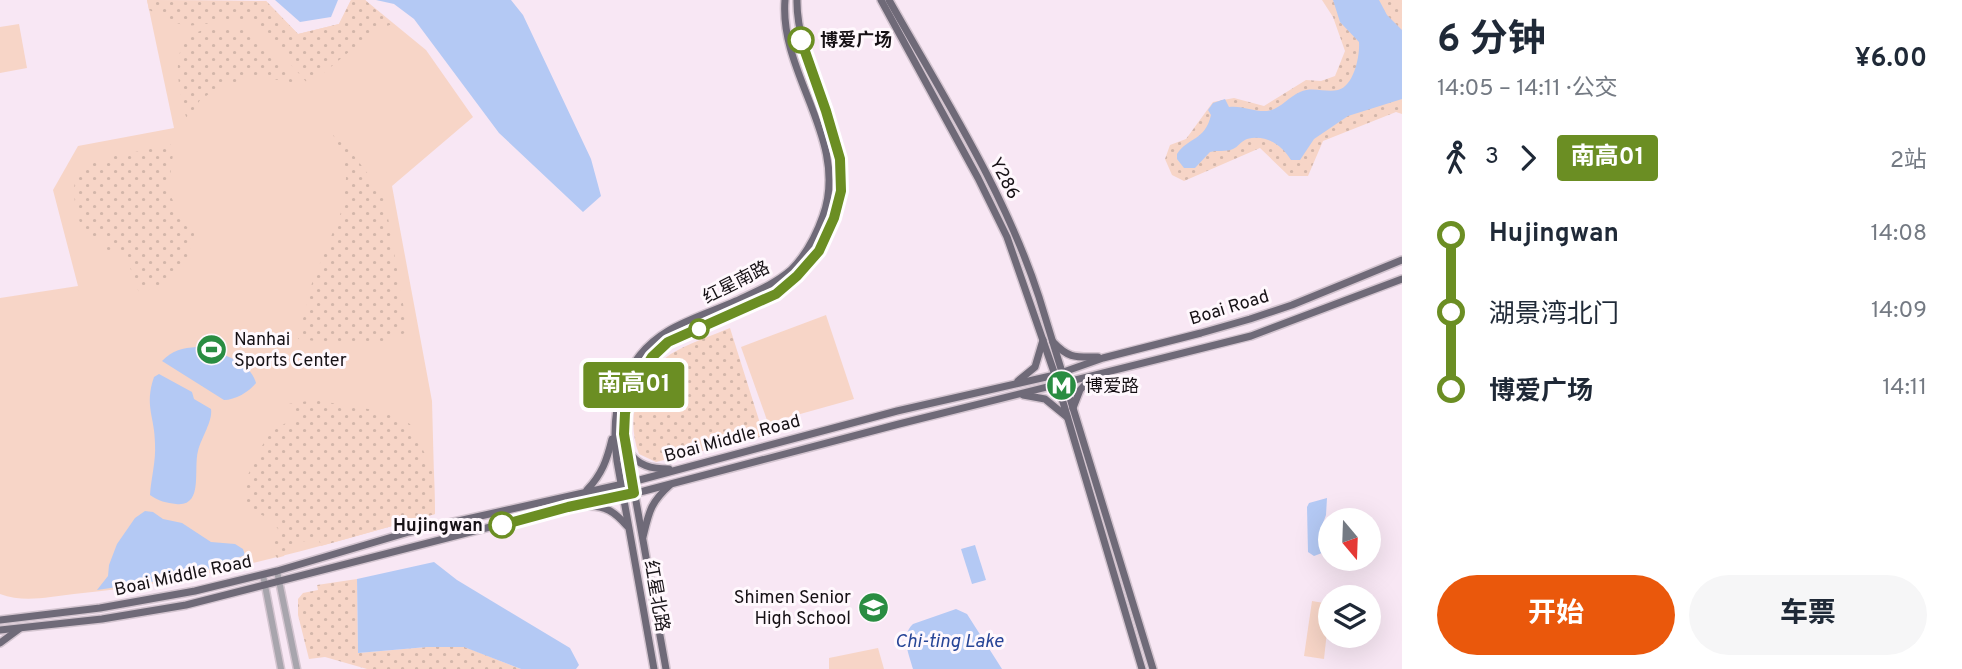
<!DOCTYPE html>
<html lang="zh">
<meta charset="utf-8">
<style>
:root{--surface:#fff;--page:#f6f6f7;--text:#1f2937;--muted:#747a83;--accent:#ea580c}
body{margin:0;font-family:Overpass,"Noto Sans SC",sans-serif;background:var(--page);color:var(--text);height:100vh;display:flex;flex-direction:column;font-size:26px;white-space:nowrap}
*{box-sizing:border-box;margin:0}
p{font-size:23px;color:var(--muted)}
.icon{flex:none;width:38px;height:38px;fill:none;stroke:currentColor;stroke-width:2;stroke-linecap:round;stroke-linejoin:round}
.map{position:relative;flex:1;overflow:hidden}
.sheet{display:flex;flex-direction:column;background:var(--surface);width:560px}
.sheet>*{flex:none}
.badge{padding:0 14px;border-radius:5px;font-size:24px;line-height:46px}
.needle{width:46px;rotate:161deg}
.tools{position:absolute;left:1318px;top:508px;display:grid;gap:14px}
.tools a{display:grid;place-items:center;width:63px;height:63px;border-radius:50%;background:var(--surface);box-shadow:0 7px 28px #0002;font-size:35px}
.map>.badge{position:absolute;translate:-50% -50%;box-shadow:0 0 0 4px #fff}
.legs{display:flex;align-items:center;gap:10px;height:77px;padding:0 35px;font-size:23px}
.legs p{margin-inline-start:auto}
.overview{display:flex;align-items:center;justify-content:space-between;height:119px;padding:0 35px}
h1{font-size:38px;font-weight:700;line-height:52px}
.primary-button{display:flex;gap:14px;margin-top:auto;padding:14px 35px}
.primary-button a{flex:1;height:80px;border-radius:42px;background:var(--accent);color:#fff;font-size:28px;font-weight:700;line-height:80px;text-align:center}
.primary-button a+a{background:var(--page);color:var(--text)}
ul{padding:0 35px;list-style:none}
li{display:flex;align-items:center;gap:24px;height:77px;font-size:26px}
li i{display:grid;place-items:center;width:10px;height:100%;margin:0 9px;background:currentColor}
li i::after{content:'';width:18px;height:18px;margin:-9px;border:5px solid;border-radius:50%;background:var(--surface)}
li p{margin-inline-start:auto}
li:first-child i{background:linear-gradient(#0000 50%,currentColor 0)}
li:last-child i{background:linear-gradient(currentColor 50%,#0000 0)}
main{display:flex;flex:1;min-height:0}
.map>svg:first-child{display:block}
</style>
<main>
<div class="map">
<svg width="1402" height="669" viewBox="0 0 1402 669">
<defs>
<pattern id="park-dots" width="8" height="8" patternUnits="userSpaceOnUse" patternTransform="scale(1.75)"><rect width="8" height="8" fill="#f7d5c7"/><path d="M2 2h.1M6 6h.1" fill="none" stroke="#d3b6aa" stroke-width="1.8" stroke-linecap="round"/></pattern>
</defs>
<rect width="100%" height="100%" fill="#f8e7f4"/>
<g fill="#f7d5c7">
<path d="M147,0L266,1L298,34L339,24L351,0H365L426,50L473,117L392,186L432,401L435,514C317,547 197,583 74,594C48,597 24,603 0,594V298L78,286L53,190L78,146L174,128Z"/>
<path d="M19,24L27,68L0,73V27Z"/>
<path d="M826,315L854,399L768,423L741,347Z"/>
<path d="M1312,601L1330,604L1324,659L1304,656Z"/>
<path d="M878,648L884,669H829V658Z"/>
</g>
<g fill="url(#park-dots)">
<path d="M147,0L266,1L298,34L339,24L351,0H365L392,24L373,32L309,85L256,25C235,12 209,28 185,25C174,24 160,15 149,10Z"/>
<path d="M1322,0H1402V114L1396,112L1323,141L1308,176H1289L1260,148L1184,181L1172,175L1165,159L1170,145L1186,139L1213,102L1234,98L1264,106L1306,80L1321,81L1335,76L1345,51L1333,17Z"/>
<path d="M228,27H244L295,83L272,79L246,78L215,90L200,100L187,120C180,97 167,45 196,33C205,28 218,28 228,27Z"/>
<path d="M329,123L384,195L408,332L376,344L348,345L298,339L312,283L344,205L346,178L344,155L327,124Z"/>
<path d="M168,143L174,147L168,191L186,226L195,231L187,264L160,285L139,293L124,250L109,255L102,234L86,239C48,145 108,165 168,143Z"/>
<path d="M730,328L764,436L656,462L639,454C624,414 640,369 678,350C695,341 713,335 730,328Z"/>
<path d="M314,400L386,412L410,424L434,472L435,514L321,546L318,538L289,545L284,556L277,558L269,545L276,539L278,529L271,520L247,507L246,479L262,446L271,432L294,418L288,404Z"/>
<path d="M357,579L358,653L427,647H465L521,669H367L325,657L309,659L298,615V599L303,593L318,590L317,585Z"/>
</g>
<g fill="#b4c9f4">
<path d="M275,0H338L331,17L300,22Z"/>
<path d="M376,0H511L523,15L591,159L601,196L583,212L499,133L414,19L394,4Z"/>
<path d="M1333,0H1379L1387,15L1402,30V99L1348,116L1314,139L1300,160H1291C1282,145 1266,134 1247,139C1241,141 1238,147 1233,149C1226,152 1217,150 1210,152L1195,168H1184L1177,159V154C1188,137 1205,141 1211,115L1208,110L1213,103L1225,99L1229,107C1242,105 1254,112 1267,111C1281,109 1288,97 1300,92C1313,86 1326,93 1338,90C1354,86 1360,56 1359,42L1340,22Z"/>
<path d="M197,347C217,352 250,360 256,383C249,392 235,400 224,400L162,361C173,350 182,348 197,347Z"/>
<path d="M159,374L192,392L194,399L211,409C213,421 201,438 198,451C193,470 204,507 176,504C167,503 158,501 150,495C151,478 156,462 155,444C155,417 144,406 154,377Z"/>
<path d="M1327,498L1326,515L1320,531L1322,553L1314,556L1308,552L1307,507L1309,503Z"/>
<path d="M145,511L153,512L163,519L182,523L211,542L235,544L243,549L245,555L211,569L185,577L97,590L108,576L109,565L117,544L135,518Z"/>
<path d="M975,545L986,580L972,584L961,549Z"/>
<path d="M434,562L457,580L570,648L579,665L576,669H521L464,647H427L358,653L357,579Z"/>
<path d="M956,609L967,614L1002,669H913C909,654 900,636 913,624Z"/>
</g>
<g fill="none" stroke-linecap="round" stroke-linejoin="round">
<defs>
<g id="minor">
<path d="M277,571L297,669"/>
<path d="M263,575L281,669"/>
</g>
<g id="major">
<path d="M881,0L978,178L1007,237L1055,375L1142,669"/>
<path d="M889,0C943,96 1005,192 1039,297L1153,669"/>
<path d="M1053,342C1069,359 1076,357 1098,357"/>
<path d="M1018,381L1035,367L1043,340"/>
<path d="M1023,395L1045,399L1067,417"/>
<path d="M1073,408L1080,390L1092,377"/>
<path d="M628,450C637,466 652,469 669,469"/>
<path d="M587,490C602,474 607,460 612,439"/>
<path d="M586,506C605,505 615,512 627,526"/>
<path d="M643,537C649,512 650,503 670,485"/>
<path d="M0,620L100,608L195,591L277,571L409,532L632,482L897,411L1055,375L1103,358L1201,333L1250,319L1292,305L1402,260"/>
<path d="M0,630L102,619L186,605L568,507L644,491L899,424L1251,336L1402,279"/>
<path d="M0,643L19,629"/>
<path d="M654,669L617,461C610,411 621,359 668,331C688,319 714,311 736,301C755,292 775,284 791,270C807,254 816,236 823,216C850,140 779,75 785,0"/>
<path d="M666,669L624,434C626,401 639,360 669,342C681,333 699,329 713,323C778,296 825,270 840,195C851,135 796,64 797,0"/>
</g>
</defs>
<use href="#minor" stroke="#d4c5d0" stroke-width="9"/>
<use href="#major" stroke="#d4c5d0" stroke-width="10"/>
<use href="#minor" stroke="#a8a5ad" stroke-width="6"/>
<use href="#major" stroke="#6f6a78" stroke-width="7"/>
</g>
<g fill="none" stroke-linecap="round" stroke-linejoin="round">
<defs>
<path id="line-1" d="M502,525L568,507L634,493L624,434L625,413L632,389L652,357L668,342L776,294L797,276L819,251L834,218L841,191L840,159L826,111L801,40"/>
</defs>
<use href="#line-1" stroke="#fff" stroke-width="16"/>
<use href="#line-1" stroke="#6b8e23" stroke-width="10"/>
</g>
<defs>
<symbol id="stadium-disc" viewBox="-11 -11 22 22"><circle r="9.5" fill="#2a8d42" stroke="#fff8fd"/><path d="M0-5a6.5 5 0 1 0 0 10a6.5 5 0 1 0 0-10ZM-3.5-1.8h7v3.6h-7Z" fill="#fff"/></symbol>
<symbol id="metro-disc" viewBox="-11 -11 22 22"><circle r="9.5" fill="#2a8d42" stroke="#fff8fd"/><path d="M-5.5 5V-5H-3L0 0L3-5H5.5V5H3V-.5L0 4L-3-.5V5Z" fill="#fff"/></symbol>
<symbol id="school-disc" viewBox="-11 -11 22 22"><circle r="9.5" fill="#2a8d42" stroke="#fff8fd"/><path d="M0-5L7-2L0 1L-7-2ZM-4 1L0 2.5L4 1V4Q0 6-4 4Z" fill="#fff"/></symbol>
</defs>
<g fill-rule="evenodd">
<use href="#stadium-disc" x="194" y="332" width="35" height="35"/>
<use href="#metro-disc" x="1044" y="368" width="35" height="35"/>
<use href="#school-disc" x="856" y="590" width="35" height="35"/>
</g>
<g fill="#fff" stroke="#6b8e23" stroke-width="3.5">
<circle cx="801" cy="40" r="12"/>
<circle cx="699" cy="329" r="9"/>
<circle cx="502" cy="525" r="12"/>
</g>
<g text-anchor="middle" stroke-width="6" stroke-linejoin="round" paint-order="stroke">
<g font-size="18" font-weight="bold" fill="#161115" stroke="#fff8fd" text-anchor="start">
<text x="820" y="46">博爱广场</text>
<text x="483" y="531" text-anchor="end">Hujingwan</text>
</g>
<g font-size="18" fill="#161115" stroke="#fff8fd">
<text transform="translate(1005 178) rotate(62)" y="6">Y286</text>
<text transform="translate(736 282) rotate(-27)" y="6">红星南路</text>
<text transform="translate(1229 307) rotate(-17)" y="6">Boai Road</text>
<text transform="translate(732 438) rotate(-15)" y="6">Boai Middle Road</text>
<text transform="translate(183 575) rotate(-12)" y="6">Boai Middle Road</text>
<text transform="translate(657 596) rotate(80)" y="6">红星北路</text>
</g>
<g font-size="18" fill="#161115" stroke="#fff8fd" text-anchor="start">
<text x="234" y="345">Nanhai<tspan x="234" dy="21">Sports Center</tspan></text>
<text x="1085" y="392">博爱路</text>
<text x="851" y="603" text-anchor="end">Shimen Senior<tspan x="851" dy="21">High School</tspan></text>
</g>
<g font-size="19" font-style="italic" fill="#274597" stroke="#fff8fd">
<text x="949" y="647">Chi-ting Lake</text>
</g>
</g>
</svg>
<div class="tools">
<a><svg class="needle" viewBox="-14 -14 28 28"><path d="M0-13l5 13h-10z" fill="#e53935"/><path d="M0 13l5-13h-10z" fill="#747a83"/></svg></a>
<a><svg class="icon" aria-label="layers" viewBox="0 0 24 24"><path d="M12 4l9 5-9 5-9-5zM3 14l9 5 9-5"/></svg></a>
</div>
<b class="badge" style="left:634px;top:385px;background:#6b8e23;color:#fff">南高01</b>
</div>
<section class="sheet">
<div class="overview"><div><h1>6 分钟</h1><p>14:05 – 14:11 · 公交</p></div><b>¥6.00</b></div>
<div class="legs"><svg class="icon" aria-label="walk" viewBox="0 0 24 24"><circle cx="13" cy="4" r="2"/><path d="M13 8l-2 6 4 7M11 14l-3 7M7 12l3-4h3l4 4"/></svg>3<svg class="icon" aria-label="forward" viewBox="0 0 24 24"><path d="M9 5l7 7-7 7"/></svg><b class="badge" style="background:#6b8e23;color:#fff">南高01</b><p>2站</p></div>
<ul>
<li><i style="color:#6b8e23"></i><b>Hujingwan</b><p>14:08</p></li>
<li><i style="color:#6b8e23"></i><span>湖景湾北门</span><p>14:09</p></li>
<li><i style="color:#6b8e23"></i><b>博爱广场</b><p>14:11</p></li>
</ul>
<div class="primary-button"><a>开始</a><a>车票</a></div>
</section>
</main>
